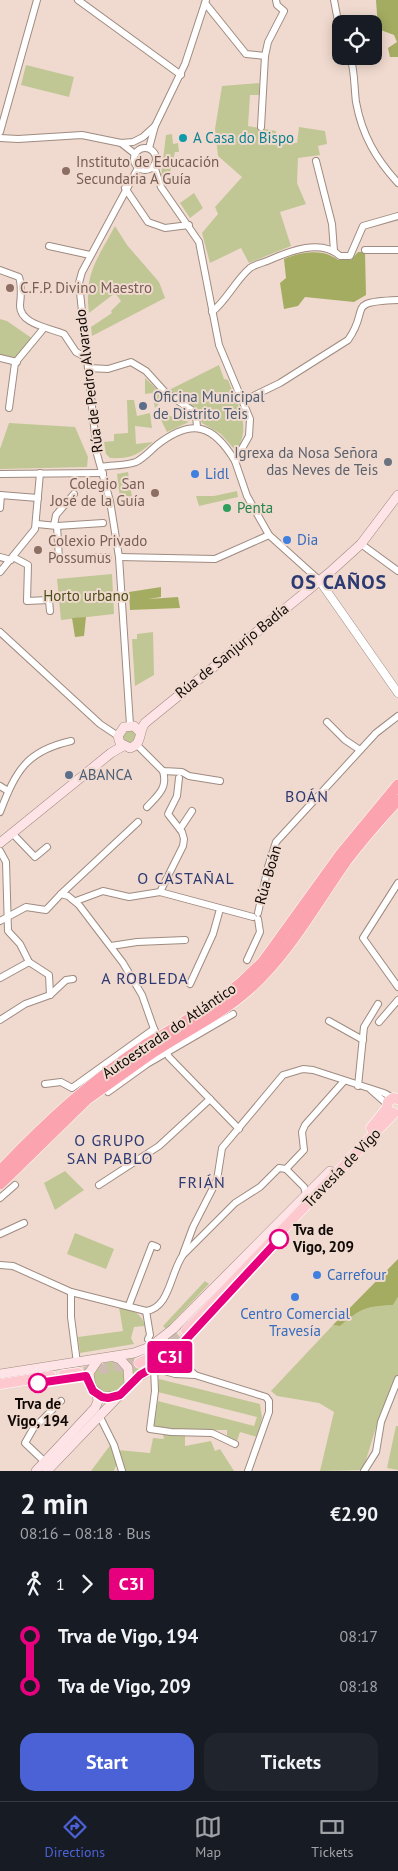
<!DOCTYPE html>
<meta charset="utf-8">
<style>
:root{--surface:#171b24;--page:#20242c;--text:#f1f3f6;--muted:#9ea1a6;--line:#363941;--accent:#4b61d6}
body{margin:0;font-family:"PT Sans",sans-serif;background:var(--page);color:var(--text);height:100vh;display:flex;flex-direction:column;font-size:19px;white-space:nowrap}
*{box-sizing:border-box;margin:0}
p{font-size:16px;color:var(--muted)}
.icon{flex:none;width:28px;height:28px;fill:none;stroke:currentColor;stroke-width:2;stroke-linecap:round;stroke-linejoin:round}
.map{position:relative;height:1471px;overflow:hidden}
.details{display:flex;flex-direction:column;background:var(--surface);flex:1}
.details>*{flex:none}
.badge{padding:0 10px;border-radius:4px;font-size:18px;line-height:32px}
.controls{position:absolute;left:332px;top:15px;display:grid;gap:10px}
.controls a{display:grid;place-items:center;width:50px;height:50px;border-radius:10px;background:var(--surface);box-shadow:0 2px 12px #0003;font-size:25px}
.map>.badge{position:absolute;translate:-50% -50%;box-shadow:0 0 0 2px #fff}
.legs{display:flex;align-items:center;gap:8px;height:55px;padding:0 20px;font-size:16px}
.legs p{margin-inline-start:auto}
.overview{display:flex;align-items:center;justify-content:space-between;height:85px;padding:0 20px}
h1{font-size:28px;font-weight:800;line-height:38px}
.action{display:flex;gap:10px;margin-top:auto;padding:10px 20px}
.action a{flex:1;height:58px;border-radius:15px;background:var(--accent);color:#fff;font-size:20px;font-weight:800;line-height:58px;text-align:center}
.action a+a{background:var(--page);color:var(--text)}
ul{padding:0 20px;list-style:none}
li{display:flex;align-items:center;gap:18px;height:50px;font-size:19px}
li i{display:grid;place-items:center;width:8px;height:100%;margin:0 6px;background:currentColor}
li i::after{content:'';width:12px;height:12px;margin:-6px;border:4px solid;border-radius:50%;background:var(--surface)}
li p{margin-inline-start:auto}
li:first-child i{background:linear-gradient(#0000 50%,currentColor 0)}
li:last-child i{background:linear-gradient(currentColor 50%,#0000 0)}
.menu{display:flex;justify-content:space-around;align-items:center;height:70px;border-top:1px solid var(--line);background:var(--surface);font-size:14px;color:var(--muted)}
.menu a{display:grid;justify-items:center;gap:2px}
.menu .active{color:var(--accent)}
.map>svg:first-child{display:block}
</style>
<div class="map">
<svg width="398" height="1471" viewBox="0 0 398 1471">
<rect width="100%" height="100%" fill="#f0dacf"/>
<g fill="#c0c795">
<path d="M26,65L74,77L69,97L21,85Z"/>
<path d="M259,83V95H250L248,126L276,131V142L297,143L299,127L325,131L327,144L318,146L320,155L298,158L297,183L306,204L280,212L291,246L249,263L241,248L210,263L202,233L218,214L215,207L242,177L218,156L215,129L222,86Z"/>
<path d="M172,134L173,144L178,143L179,152H175L169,176H161L166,135Z"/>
<path d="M194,193L203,208L190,218L180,203Z"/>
<path d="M115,226L127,245L159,282L165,298L92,336L91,327L112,313L111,311L121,301L115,293L89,313C84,273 97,260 115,226Z"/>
<path d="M0,319L7,321L33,339L13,363L0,359Z"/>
<path d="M219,365L224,379L228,380C237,403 252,426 237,450H235L221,434L202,423L198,414L167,391Z"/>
<path d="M145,378L165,397L155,408L152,393L145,394Z"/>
<path d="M127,400H134L137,416L150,413L152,428L135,426L136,444L153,442C137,455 132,459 110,458L106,454L104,442L114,441V434L128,433Z"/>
<path d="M157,412L189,422L167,432Z"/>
<path d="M9,423L75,427L88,457L87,467L0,469V449Z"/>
<path d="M128,472L132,497L120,498L117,474Z"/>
<path d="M237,491L238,497L199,506L196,496H214Z"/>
<path d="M112,574L114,614L61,620L57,579Z"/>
<path d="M153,632L154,675L135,686L132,639H137V634Z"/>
<circle cx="130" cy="737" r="7"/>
<path d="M65,1171L84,1190L55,1210L44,1183Z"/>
<path d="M75,1233L114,1249L106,1269L67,1254Z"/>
<path d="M205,1281L209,1284L166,1329L163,1326Z"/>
<path d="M398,1297V1374L380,1414L363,1470L320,1471L334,1412L319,1403L277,1396L271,1391L333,1325L340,1326C363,1307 365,1307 393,1305Z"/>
<path d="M119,1307C132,1310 142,1313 145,1326L134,1327L131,1338L134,1344L80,1353L78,1337L123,1331Z"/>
<path d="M170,1350L163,1358L134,1376L125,1359L134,1358L135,1365Z"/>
<circle cx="110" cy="1378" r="16"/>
<path d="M159,1379L260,1404L262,1418L257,1437L240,1432L236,1444L227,1439V1430H171L153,1428L158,1401L254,1426L257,1417L158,1392Z"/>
<path d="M396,1426H398V1470L387,1468Z"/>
<path d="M163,1434L185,1436V1446L211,1441L215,1451L220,1449L234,1471H125L118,1450L150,1453L153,1438L164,1439Z"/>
<path d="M111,1444L117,1463L114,1471H91Z"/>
</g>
<g fill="#a4ac61">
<path d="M376,0H398V57H390L388,48L397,42L394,35L378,29Z"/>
<path d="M358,252H365L366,295L354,302L305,297L298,306L284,309L280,283L286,278L284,259C300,252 323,248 338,260H351Z"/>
<path d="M161,587V597L148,599L178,597L180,608L130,610L129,592Z"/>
<path d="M86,617L84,636L75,637L72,618Z"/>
<path d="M398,1259V1297L393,1305C365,1307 363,1307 340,1326L333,1325Z"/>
</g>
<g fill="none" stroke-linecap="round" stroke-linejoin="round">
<g stroke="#cebbb1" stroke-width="10" stroke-dasharray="10 5" stroke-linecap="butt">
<path d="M158,1350L184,1328"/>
<path d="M84,1372L139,1363"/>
</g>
<defs>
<g id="minor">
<path d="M78,0L181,75"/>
<path d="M334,0L341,37"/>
<path d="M205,3L246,54L265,56"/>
<path d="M350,56C355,71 354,87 356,102C362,135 376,159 398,183"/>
<path d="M261,127L265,56L268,42L284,11L277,5L276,0"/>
<path d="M0,132L37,0"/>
<path d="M0,138L18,139L82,135L121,143L133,142L143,137L155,126"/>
<path d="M121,143L135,154"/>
<circle cx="145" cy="159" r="11"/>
<path d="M149,148L155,126L185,64L206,0"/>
<path d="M316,161L332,224L334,251"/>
<path d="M154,166L161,187L199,242L219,345L250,419L249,436L235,461L247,496L269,535L319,580"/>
<path d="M125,188L148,222L165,228L189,225"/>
<path d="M49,246L90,255"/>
<path d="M365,250H398"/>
<path d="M0,270L19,277C22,286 21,296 20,305C19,324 50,328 64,334L76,352L87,358"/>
<path d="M212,312C227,300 235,281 250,268C254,265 262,263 267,261C288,252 320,238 340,256H350L363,226L398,216"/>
<path d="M0,358L17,362"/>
<path d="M88,368L108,369L131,362L146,371L165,392L193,411L196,416L197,427"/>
<path d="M243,401L280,383L348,340C371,308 344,302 398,300"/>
<path d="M9,408L15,363L44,328"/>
<path d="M101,467C112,465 125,466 136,462C144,458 150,451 157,445C192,418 213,424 235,461"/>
<path d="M0,474L103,473"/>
<path d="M0,495L38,498"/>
<path d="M0,508L1,495"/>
<path d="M37,524L57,526L103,523"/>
<path d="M54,525L56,515L74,494"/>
<path d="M57,526L59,559L108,557"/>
<path d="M361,544L398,571"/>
<path d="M0,557L11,560"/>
<path d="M13,557L28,565L27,601L49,600L50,611"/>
<path d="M119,557L215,559L269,535"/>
<path d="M0,572L35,529L40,473"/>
<path d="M0,632L100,724L118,736"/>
<path d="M327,722L345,740L360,750"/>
<path d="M130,725L119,557L110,501L97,454L79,283L82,272L138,168"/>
<path d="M137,745L163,771L182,772L189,776L220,781"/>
<path d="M0,786L8,791"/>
<path d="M147,807C158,795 168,788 163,771"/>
<path d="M0,812C16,771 26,751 71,741"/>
<path d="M180,829L192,811"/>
<path d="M12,833L35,857L47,847"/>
<path d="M0,851L6,862L8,931L20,944L29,962L49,975L50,995"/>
<path d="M398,883L363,938L398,987"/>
<path d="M160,892L183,846L184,839L182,832L168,814L177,796L179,778"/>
<path d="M61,894L138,822"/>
<path d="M76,901L103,891L129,897L160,892L253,917"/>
<path d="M258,913L268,867L276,842L376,733L398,716"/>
<path d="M0,921L26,907L46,910L61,894L68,896L79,905L123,963L142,995L154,1029L169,1057L239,1129"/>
<path d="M111,946L137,942L185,940"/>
<path d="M247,960L260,932L258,919"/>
<path d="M0,978L29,962"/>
<path d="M190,984L213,934L220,909"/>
<path d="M0,1020L25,1004L50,995L66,980L73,979"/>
<path d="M329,1021L363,1040"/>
<path d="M379,1022L398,1000"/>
<path d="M45,1084L61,1082L72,1088L154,1029"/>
<path d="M358,1086L364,1027L378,1004"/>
<path d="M371,1090L387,1104"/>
<path d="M108,1092L147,1064L233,1014"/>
<path d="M286,1169L304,1150L302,1132L305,1125L344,1081"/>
<path d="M99,1185L159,1146L210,1099"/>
<path d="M0,1198L15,1185"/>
<path d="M0,1234L24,1223"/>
<path d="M183,1254L193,1227L217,1180L222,1148L283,1075L303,1069L313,1070L384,1093L393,1098"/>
<path d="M0,1265L13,1266L71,1292L146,1311C170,1308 170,1273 183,1255L235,1203L260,1187L279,1168L286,1169L304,1187L306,1194"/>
<path d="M71,1292V1317L77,1363"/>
<path d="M129,1305L152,1245L157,1247"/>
<path d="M146,1311L150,1335L148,1339"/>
<path d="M160,1341L175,1348L182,1363L194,1374"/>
<path d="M154,1368L175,1374L195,1375L266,1397L269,1401V1412L248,1471"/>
<path d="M154,1368L155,1391L150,1429L171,1432L212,1433L235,1444"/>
<path d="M99,1415L114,1445L122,1471"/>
<path d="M45,1462L25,1443L33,1429L61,1401"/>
<path d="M364,1471L376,1452L381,1422L398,1379"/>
</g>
<path id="tertiary" d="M319,580L398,693"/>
<g id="secondary">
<path d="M140,732L134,726L124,727L118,736L120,743L130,748C143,744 138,732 145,723L329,573L361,544L398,495"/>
<path d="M0,843L111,753L123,746"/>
<path d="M114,1357L120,1359L128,1368L129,1385"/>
<path d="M98,1360L89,1373L91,1387L102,1397L119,1396"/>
<path d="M0,1374L134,1353L150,1347L173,1329L330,1171"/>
<path d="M42,1382L82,1376L89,1378"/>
<path d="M36,1471L95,1408L98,1401L97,1394"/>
<path d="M47,1471L135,1379L168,1359L195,1328"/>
</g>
<g id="primary">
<path d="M390,1112L387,1108L388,1102L393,1098L398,1099"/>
<path d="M371,1128L387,1108"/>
<path d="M186,1331L394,1113"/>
<path d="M139,1363L162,1352"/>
<path d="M63,1375L78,1373"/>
<path d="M0,1384L51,1376"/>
</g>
<g id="motorway">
<path d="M173,1029L212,1005L240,984L263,962L341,854L398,785"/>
<path d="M179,1036C203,1022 228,1008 249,989C289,953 315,905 346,861C362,840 380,819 398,800"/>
<path d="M0,1171C46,1123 92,1080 147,1044"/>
<path d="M0,1184L87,1099L153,1052"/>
</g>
</defs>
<use href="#minor" stroke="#9f8b80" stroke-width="8"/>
<use href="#tertiary" stroke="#9f8b80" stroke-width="9"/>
<use href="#secondary" stroke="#9f8b80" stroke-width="10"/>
<use href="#primary" stroke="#fff" stroke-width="11"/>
<use href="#motorway" stroke="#fff" stroke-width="12"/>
<use href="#minor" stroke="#fff" stroke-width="6"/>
<use href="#tertiary" stroke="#fff" stroke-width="8"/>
<use href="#secondary" stroke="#fee3e7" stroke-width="9"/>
<use href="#primary" stroke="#fdc8ce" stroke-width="10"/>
<use href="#motorway" stroke="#fba3ae" stroke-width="11"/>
<defs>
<g id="motorway-bridge">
<path d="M147,1044L173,1029"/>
<path d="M153,1052L179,1036"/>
</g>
</defs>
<use href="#motorway-bridge" stroke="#fff" stroke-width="12" stroke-linecap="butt"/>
<use href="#motorway-bridge" stroke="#fba3ae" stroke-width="11"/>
</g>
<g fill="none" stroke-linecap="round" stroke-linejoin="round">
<defs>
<path id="line-1" d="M38,1383L86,1376L93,1391L102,1397L108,1398L120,1395L140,1375L168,1359L279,1239"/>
</defs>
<use href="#line-1" stroke="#fff" stroke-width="11"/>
<use href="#line-1" stroke="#e6007e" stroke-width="8"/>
</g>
<circle fill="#0f9aa8" stroke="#f0dacf" stroke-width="2" cx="183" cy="138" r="5"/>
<g fill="#8d6e63" stroke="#f0dacf" stroke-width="2">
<circle cx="66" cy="171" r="5"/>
<circle cx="10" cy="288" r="5"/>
<circle cx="155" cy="493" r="5"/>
<circle cx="38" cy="550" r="5"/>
</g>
<g fill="#5c6f8a" stroke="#f0dacf" stroke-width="2">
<circle cx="143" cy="406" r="5"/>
<circle cx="69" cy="775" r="5"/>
</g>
<circle fill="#6b7280" stroke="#f0dacf" stroke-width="2" cx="388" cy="462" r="5"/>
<g fill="#3f7fe0" stroke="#f0dacf" stroke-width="2">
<circle cx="195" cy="474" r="5"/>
<circle cx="287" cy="540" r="5"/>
<circle cx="317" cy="1275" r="5"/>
<circle cx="295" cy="1297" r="5"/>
</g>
<circle fill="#2e9e5b" stroke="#f0dacf" stroke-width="2" cx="227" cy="508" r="5"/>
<g fill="#fff" stroke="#e6007e" stroke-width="2.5">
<circle cx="279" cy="1239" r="9"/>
<circle cx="38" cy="1383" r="9"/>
</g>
<g text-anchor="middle" stroke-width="4" stroke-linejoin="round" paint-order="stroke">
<g font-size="15" fill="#0d838f" stroke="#f0dacf" text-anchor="start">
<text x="193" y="143">A Casa do Bispo</text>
</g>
<g font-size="15" fill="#785e54" stroke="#f0dacf" text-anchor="start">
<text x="76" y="167">Instituto de Educación<tspan x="76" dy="17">Secundaria A Guía</tspan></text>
<text x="20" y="293">C.F.P. Divino Maestro</text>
<text x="145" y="489" text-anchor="end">Colegio San<tspan x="145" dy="17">José de la Guía</tspan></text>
<text x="48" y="546">Colexio Privado<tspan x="48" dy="17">Possumus</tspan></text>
</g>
<g font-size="15" fill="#100906" stroke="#f0dacf">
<text transform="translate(89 381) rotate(-97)" y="5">Rúa de Pedro Alvarado</text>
<text transform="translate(232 651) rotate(-39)" y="5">Rúa de Sanjurjo Badía</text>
<text transform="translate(268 875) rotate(-74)" y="5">Rúa Boán</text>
<text transform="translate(169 1031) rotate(-34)" y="5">Autoestrada do Atlántico</text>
<text transform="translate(342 1168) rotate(-46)" y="5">Travesía de Vigo</text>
</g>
<g font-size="15" fill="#4e5e75" stroke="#f0dacf" text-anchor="start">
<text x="153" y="402">Oficina Municipal<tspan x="153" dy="17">de Distrito Teis</tspan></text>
<text x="79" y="780">ABANCA</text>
</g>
<g font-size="15" fill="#5b616d" stroke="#f0dacf" text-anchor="end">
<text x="378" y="458">Igrexa da Nosa Señora<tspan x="378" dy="17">das Neves de Teis</tspan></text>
</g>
<g font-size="15" fill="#366cbe" stroke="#f0dacf" text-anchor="start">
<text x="205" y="479">Lidl</text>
<text x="297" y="545">Dia</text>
<text x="327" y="1280">Carrefour</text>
<text x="295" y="1319" text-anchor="middle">Centro Comercial<tspan x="295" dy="17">Travesía</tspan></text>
</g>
<g font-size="15" fill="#27864d" stroke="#f0dacf" text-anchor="start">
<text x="237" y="513">Penta</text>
</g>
<g font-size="15" fill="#4a4f17" stroke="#f0dacf">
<text x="86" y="601">Horto urbano</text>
</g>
<g font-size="15" font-weight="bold" fill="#100906" stroke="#f0dacf" text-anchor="start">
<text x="293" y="1235">Tva de<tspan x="293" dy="17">Vigo, 209</tspan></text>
<text x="38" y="1409" text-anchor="middle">Trva de<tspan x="38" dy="17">Vigo, 194</tspan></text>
</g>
<g font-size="16" letter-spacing="1" fill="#2c3973" stroke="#f0dacf">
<text x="307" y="802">BOÁN</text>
<text x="186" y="884">O CASTAÑAL</text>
<text x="145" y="984">A ROBLEDA</text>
<text x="110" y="1146">O GRUPO<tspan x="110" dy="18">SAN PABLO</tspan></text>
<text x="202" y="1188">FRIÁN</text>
</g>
<g font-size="20" font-weight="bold" letter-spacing="1" fill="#2c3973" stroke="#f0dacf">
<text x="339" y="589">OS CAÑOS</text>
</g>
</g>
</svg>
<div class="controls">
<a><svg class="icon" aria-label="locate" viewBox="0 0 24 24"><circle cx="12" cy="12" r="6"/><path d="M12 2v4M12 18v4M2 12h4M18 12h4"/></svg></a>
</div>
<b class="badge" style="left:170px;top:1357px;background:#e6007e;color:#fff">C3I</b>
</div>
<section class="details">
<div class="overview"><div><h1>2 min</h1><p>08:16 – 08:18 · Bus</p></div><b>€2.90</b></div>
<div class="legs"><svg class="icon" aria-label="walk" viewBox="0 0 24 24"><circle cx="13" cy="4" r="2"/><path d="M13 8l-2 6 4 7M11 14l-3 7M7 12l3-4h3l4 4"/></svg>1<svg class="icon" aria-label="forward" viewBox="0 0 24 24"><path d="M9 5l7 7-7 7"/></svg><b class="badge" style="background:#e6007e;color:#fff">C3I</b></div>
<ul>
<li><i style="color:#e6007e"></i><b>Trva de Vigo, 194</b><p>08:17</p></li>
<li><i style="color:#e6007e"></i><b>Tva de Vigo, 209</b><p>08:18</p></li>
</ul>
<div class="action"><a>Start</a><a>Tickets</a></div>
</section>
<nav class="menu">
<a class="active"><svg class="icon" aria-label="directions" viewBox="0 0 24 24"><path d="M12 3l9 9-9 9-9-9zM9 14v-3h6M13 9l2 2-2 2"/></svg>Directions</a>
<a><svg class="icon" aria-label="map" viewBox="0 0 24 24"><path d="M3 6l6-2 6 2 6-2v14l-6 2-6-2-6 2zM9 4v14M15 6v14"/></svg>Map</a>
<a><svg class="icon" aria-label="tickets" viewBox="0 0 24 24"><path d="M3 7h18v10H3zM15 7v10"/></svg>Tickets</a>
</nav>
